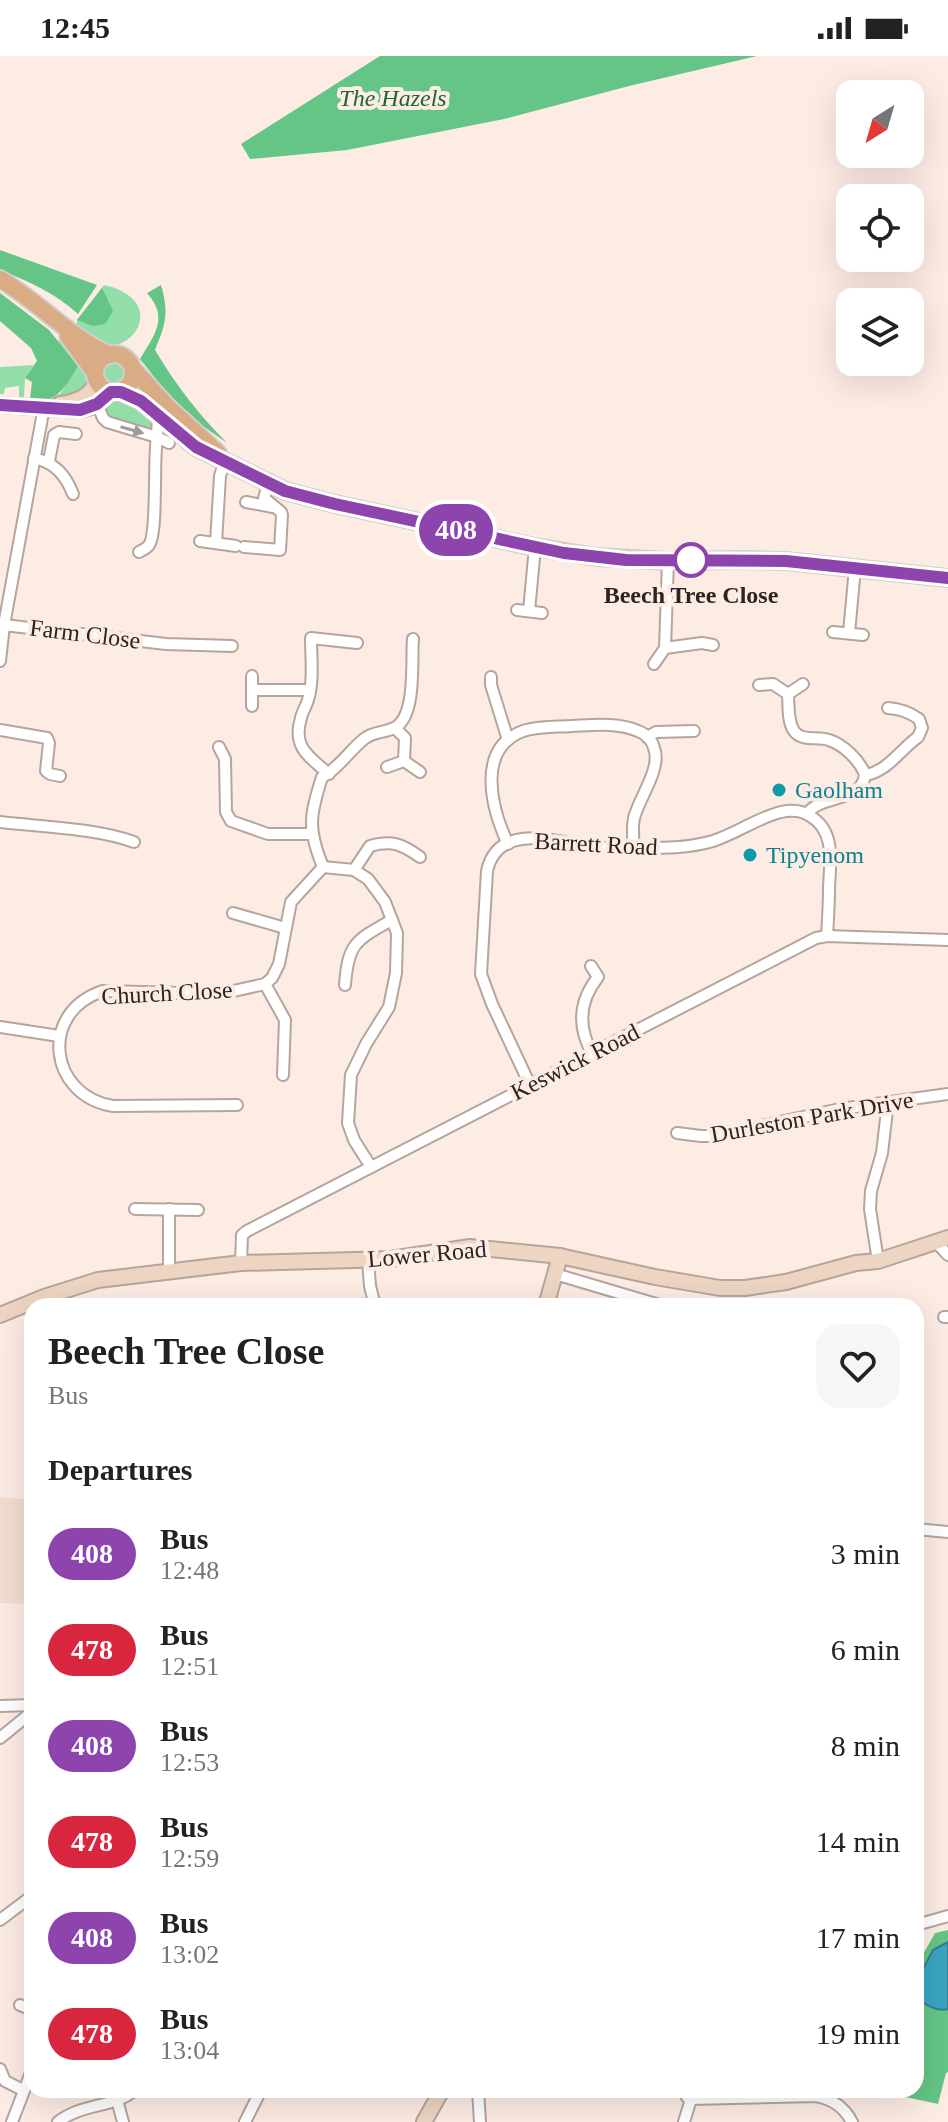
<!DOCTYPE html>
<style>
:root{--surface:#fff;--page:#f6f6f6;--text:#222;--muted:#767676}
body{margin:0;font-family:Georgia,serif;background:var(--page);color:var(--text);height:100vh;display:flex;flex-direction:column;font-size:30px;white-space:nowrap}
*{box-sizing:border-box;margin:0}
p{font-size:26px;color:var(--muted)}
.icon{flex:none;width:44px;height:44px;fill:none;stroke:currentColor;stroke-width:2;stroke-linecap:round;stroke-linejoin:round}
.map{position:relative;flex:1;overflow:hidden}
.drawer{position:absolute;left:24px;top:1242px;width:900px;height:800px;display:flex;flex-direction:column;background:var(--surface);border-radius:24px;box-shadow:0 8px 32px #0002}
.drawer>*{flex:none}
.badge{padding:0 16px;border-radius:26px;font-size:28px;line-height:52px}
.needle{width:52px;rotate:217deg}
.fabs{position:absolute;left:836px;top:24px;display:grid;gap:16px}
.fabs a{display:grid;place-items:center;width:88px;height:88px;border-radius:16px;background:var(--surface);box-shadow:0 8px 32px #0002;font-size:40px}
.map>.badge{position:absolute;translate:-50% -50%;box-shadow:0 0 0 4px #fff}
h2{padding:0 24px;font-size:30px;line-height:72px}
.round{display:grid;place-items:center;flex:none;width:84px;height:84px;border-radius:24px;background:var(--page)}
.overview{display:flex;align-items:center;justify-content:space-between;height:136px;padding:0 24px}
h1{font-size:38px;font-weight:800;line-height:60px}
ul{padding:0;list-style:none}
li{display:flex;align-items:center;gap:24px;height:96px;padding:0 24px}
li div{flex:1}
li b{display:block;font-size:30px}
li em{font-style:normal}
li .badge{min-width:88px;font-weight:700;text-align:center}
.status{display:flex;justify-content:space-between;align-items:center;height:56px;padding:0 40px;background:var(--surface);direction:ltr}
.status svg{height:22px;fill:currentColor}
.map>svg:first-child{display:block}
</style>
<div class="status"><b>12:45</b><svg viewBox="0 0 49 12"><path d="M0 12V9h3v3zM5 12V6h3v6zM10 12V3h3v9zM15 12V0h3v12zM26 1h20v11H26zM47 4h2v5h-2z"/></svg></div>
<div class="map">
<svg width="948" height="2066" viewBox="0 0 948 2066">
<rect width="100%" height="100%" fill="#fdece4"/>
<path fill="#f3ddd0" d="M0,1441L32,1444V1548L0,1547Z"/>
<g fill="#91dea9">
<path d="M104,229C170,244 133,303 96,287C89,283 83,276 77,271V264Z"/>
<path d="M61,283L89,318C91,343 58,344 39,345L60,338L78,310L58,285Z"/>
<circle cx="115" cy="317" r="13"/>
<path d="M34,309L25,322L24,342L19,341V330L5,332L4,338H0V311Z"/>
<path d="M108,341H121L153,361L154,373L150,375L108,362L103,358V345Z"/>
</g>
<g fill="#64c586">
<path d="M380,0H757L629,30L504,63L347,94L250,103L241,88Z"/>
<path d="M0,194L97,229L78,258C55,237 28,225 0,214Z"/>
<path d="M161,229C169,257 166,268 155,294C175,328 199,359 227,387L203,370L167,337L140,303C155,278 169,262 147,237Z"/>
<path d="M102,232L113,255L105,268L93,270L77,264Z"/>
<path d="M0,237L49,274L78,310C66,330 57,349 30,343L32,326L25,322L37,305L31,292L0,265Z"/>
<path d="M948,1874V1886L933,1894L916,1926V1911L935,1877Z"/>
<path d="M916,1941C925,1949 936,1956 948,1953V2016L946,2017L938,2048L873,2034H916Z"/>
</g>
<path fill="#3aa5c1" stroke="#367e91" stroke-width="2" d="M948,1886V1953C936,1956 925,1949 916,1941V1926L933,1894Z"/>
<g fill="none" stroke-linecap="round" stroke-linejoin="round">
<defs>
<g id="street">
<path d="M97,348L103,362L107,366L157,381L158,359"/>
<path d="M34,402C55,407 65,418 73,438"/>
<path d="M49,405L54,379L59,376L76,378"/>
<path d="M246,446L273,451"/>
<path d="M200,485L236,490"/>
<path d="M216,487L220,420L225,404"/>
<path d="M244,491L280,494L282,459L281,456L264,442L268,428"/>
<path d="M139,496C143,494 147,492 149,489C158,477 153,403 157,381L169,387"/>
<path d="M668,505L665,592L702,587L713,589"/>
<path d="M517,554L542,557"/>
<path d="M529,555L535,491"/>
<path d="M4,569L166,588L232,590"/>
<path d="M833,576L863,579"/>
<path d="M849,577L855,512"/>
<path d="M0,605L4,569L44,351"/>
<path d="M654,608L665,592"/>
<path d="M252,620V650"/>
<path d="M491,621V629L508,684"/>
<path d="M759,629L773,628L788,638C789,649 787,665 794,675C802,686 817,680 829,684C844,689 859,704 865,718C863,747 820,738 807,758"/>
<path d="M252,634H310"/>
<path d="M788,638L803,628"/>
<path d="M395,672L405,682L404,705"/>
<path d="M0,674L47,682L49,687L46,715L50,718L60,720"/>
<path d="M647,681L656,676L694,675"/>
<path d="M219,691L225,703L226,756L231,765L268,778H312"/>
<path d="M404,705L420,716"/>
<path d="M387,711L404,705"/>
<path d="M329,718C309,701 292,691 301,662C302,656 306,651 308,644C314,624 311,602 311,582L357,587"/>
<path d="M865,719C887,716 901,693 918,681L922,672L919,663C909,656 901,653 888,652"/>
<path d="M0,766C42,771 95,772 134,786"/>
<path d="M508,788C492,754 475,693 523,675C538,670 556,671 572,670C593,669 618,666 638,675C646,678 652,684 654,692C662,712 639,742 634,762C632,771 633,782 634,792"/>
<path d="M323,811L354,814L368,823L385,846L397,877L396,917L389,951L366,988L351,1019L348,1067L354,1084L371,1111"/>
<path d="M323,811C307,772 310,759 322,721C337,714 351,693 364,683C373,675 384,677 394,672C417,661 411,605 413,583"/>
<path d="M354,814L370,790C392,784 402,788 420,801"/>
<path d="M233,857L285,872"/>
<path d="M591,910L598,921C579,945 577,970 592,997"/>
<path d="M265,928L285,964L283,1019"/>
<path d="M345,929C348,887 356,884 392,864"/>
<path d="M0,971L59,980"/>
<path d="M530,1029L492,948L481,918L487,815C498,765 558,786 592,791C604,792 616,792 629,792C657,792 686,793 713,785C737,777 757,762 781,756C791,754 801,754 810,760C836,775 830,806 829,832C829,848 828,864 827,880"/>
<path d="M237,1049L113,1050C49,1040 38,956 103,935L220,938L265,928L272,922L279,908L291,846L323,811"/>
<path d="M677,1077L701,1080H715L840,1053L948,1038"/>
<path d="M135,1153L198,1154"/>
<path d="M935,1185L948,1199"/>
<path d="M368,1204L370,1230L375,1250"/>
<path d="M878,1205L870,1153L871,1135L882,1097L888,1046"/>
<path d="M241,1207L242,1179L247,1175L816,882L827,880L948,884"/>
<path d="M169,1215V1153"/>
<path d="M555,1218L663,1250"/>
<path d="M944,1261H948"/>
<path d="M916,1473L948,1476"/>
<path d="M0,1650L32,1649"/>
<path d="M0,1682L32,1656"/>
<path d="M0,1864L32,1840"/>
<path d="M916,1869L948,1860"/>
<path d="M20,1949L32,1954"/>
<path d="M0,2013L5,2025L23,2034"/>
<path d="M478,2034L480,2066"/>
<path d="M683,2034L687,2041L691,2043"/>
<path d="M691,2043L816,2040C833,2043 844,2051 852,2066"/>
<path d="M117,2044L123,2066"/>
<path d="M12,2066L32,2014"/>
<path d="M58,2066C81,2047 114,2052 135,2034"/>
<path d="M245,2066L261,2034"/>
<path d="M684,2066L691,2043"/>
</g>
<g id="secondary">
<path d="M60,348C76,346 89,341 97,326"/>
<path d="M0,349L80,354L91,351L111,336"/>
<path d="M546,1250L560,1200"/>
<path d="M0,1259L44,1241L98,1224L241,1207L390,1203L470,1191L560,1200L655,1221L720,1232H745L786,1226L856,1207L878,1205L948,1182"/>
<path d="M424,2066L442,2034"/>
</g>
<g id="primary">
<path d="M0,223C39,246 69,281 110,299"/>
<path d="M68,280L95,317"/>
<circle cx="114" cy="317" r="19"/>
<path d="M134,314L169,352L218,397"/>
<path d="M121,336L141,345L196,391L285,435L335,448L535,491L596,501L668,505L747,504L786,505L948,522"/>
</g>
</defs>
<use href="#street" stroke="#b5a59d" stroke-width="14"/>
<use href="#secondary" stroke="#b5a59d" stroke-width="18"/>
<use href="#primary" stroke="#d0cfce" stroke-width="20"/>
<use href="#street" stroke="#fff" stroke-width="10"/>
<use href="#secondary" stroke="#edd5c2" stroke-width="14"/>
<use href="#primary" stroke="#daac85" stroke-width="16"/>
</g>
<defs><path id="oneway-solid" d="M-6-.8H1V-3.2L6.5 0L1 3.2V.8H-6Z" transform="scale(2)"/></defs>
<use fill="#a09c9b" href="#oneway-solid" transform="translate(132 374) rotate(16)"/>
<g fill="none" stroke-linecap="round" stroke-linejoin="round">
<defs>
<path id="line" d="M0,349L80,354L97,348L111,336H121L141,345L196,391L285,435L335,448L564,497L626,504L786,505L948,522"/>
</defs>
<use href="#line" stroke="#fff" stroke-width="18"/>
<use href="#line" stroke="#8e44ad" stroke-width="12"/>
</g>
<circle fill="#fff" stroke="#8e44ad" stroke-width="4" cx="691" cy="504" r="16"/>
<g fill="#0f9aa8" stroke="#fdece4" stroke-width="3">
<circle cx="779" cy="734" r="8"/>
<circle cx="750" cy="799" r="8"/>
</g>
<g text-anchor="middle" stroke-width="8" stroke-linejoin="round" paint-order="stroke">
<g font-size="24" font-style="italic" fill="#1e633a" stroke="#fdece4">
<text x="393" y="50">The Hazels</text>
</g>
<g font-size="24" font-weight="bold" fill="#2b2421" stroke="#fdece4">
<text x="691" y="547">Beech Tree Close</text>
</g>
<g font-size="24" fill="#2b2421" stroke="#fdece4">
<text transform="translate(85 578) rotate(7)" y="8">Farm Close</text>
<text transform="translate(596 788) rotate(3)" y="8">Barrett Road</text>
<text transform="translate(167 937) rotate(-3)" y="8">Church Close</text>
<text transform="translate(575 1006) rotate(-27)" y="8">Keswick Road</text>
<text transform="translate(812 1061) rotate(-10)" y="8">Durleston Park Drive</text>
<text transform="translate(427 1198) rotate(-5)" y="8">Lower Road</text>
</g>
<g font-size="24" fill="#0d838f" stroke="#fdece4" text-anchor="start">
<text x="795" y="742">Gaolham</text>
<text x="766" y="807">Tipyenom</text>
</g>
</g>
</svg>
<div class="fabs">
<a><svg class="needle" viewBox="-14 -14 28 28"><path d="M0-13l5 13h-10z" fill="#e53935"/><path d="M0 13l5-13h-10z" fill="#767676"/></svg></a>
<a><svg class="icon" aria-label="locate" viewBox="0 0 24 24"><circle cx="12" cy="12" r="6"/><path d="M12 2v4M12 18v4M2 12h4M18 12h4"/></svg></a>
<a><svg class="icon" aria-label="layers" viewBox="0 0 24 24"><path d="M12 4l9 5-9 5-9-5zM3 14l9 5 9-5"/></svg></a>
</div>
<b class="badge" style="left:456px;top:474px;background:#8e44ad;color:#fff">408</b>
<section class="drawer">
<div class="overview"><div><h1>Beech Tree Close</h1><p>Bus</p></div><a class="round"><svg class="icon" aria-label="heart" viewBox="0 0 24 24"><path d="M12 20l-8-8c-3-5 5-10 8-4 3-6 11-1 8 4z"/></svg></a></div>
<h2>Departures</h2>
<ul>
<li><span class="badge" style="background:#8e44ad;color:#fff">408</span><div><b>Bus</b><p>12:48</p></div><em>3 min</em></li>
<li><span class="badge" style="background:#d7263d;color:#fff">478</span><div><b>Bus</b><p>12:51</p></div><em>6 min</em></li>
<li><span class="badge" style="background:#8e44ad;color:#fff">408</span><div><b>Bus</b><p>12:53</p></div><em>8 min</em></li>
<li><span class="badge" style="background:#d7263d;color:#fff">478</span><div><b>Bus</b><p>12:59</p></div><em>14 min</em></li>
<li><span class="badge" style="background:#8e44ad;color:#fff">408</span><div><b>Bus</b><p>13:02</p></div><em>17 min</em></li>
<li><span class="badge" style="background:#d7263d;color:#fff">478</span><div><b>Bus</b><p>13:04</p></div><em>19 min</em></li>
</ul>
</section>
</div>
